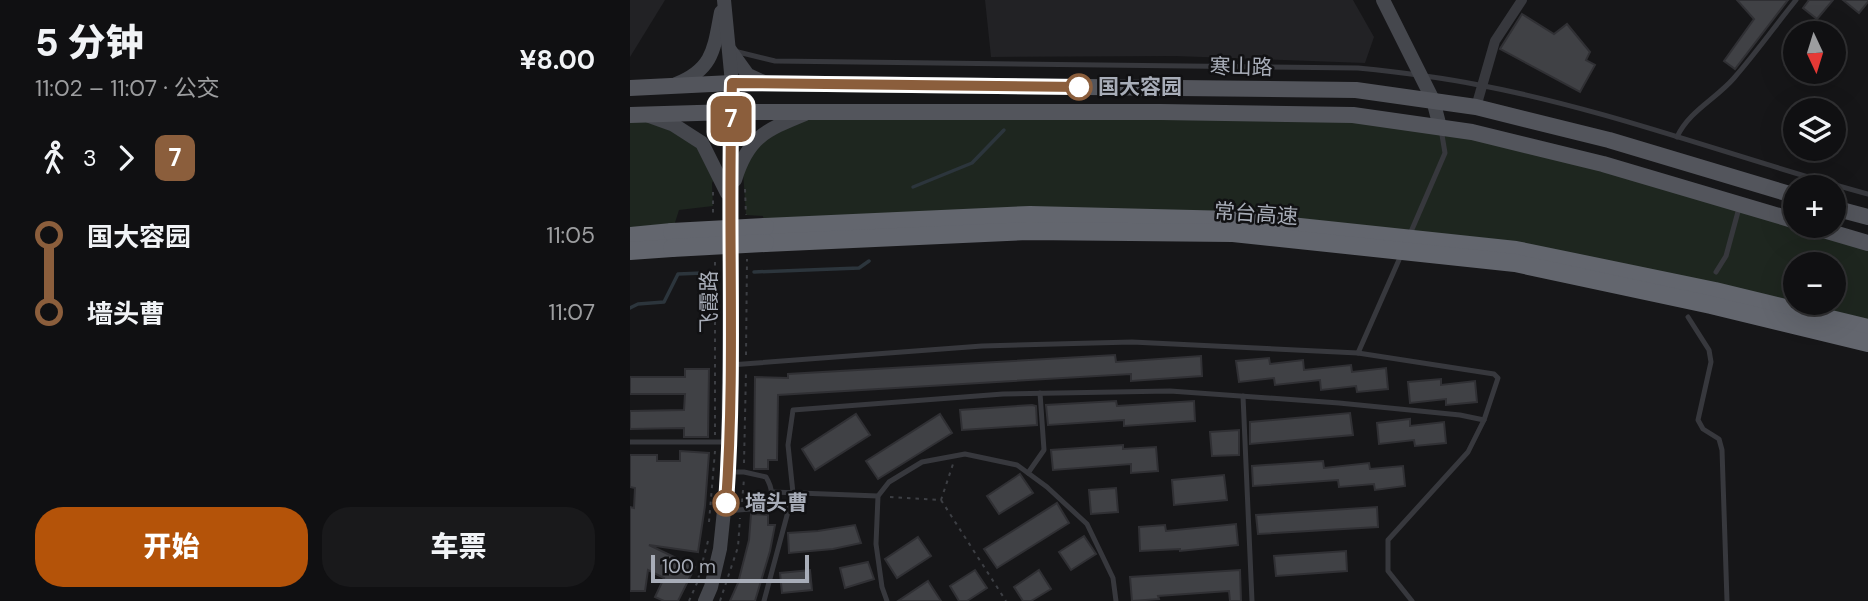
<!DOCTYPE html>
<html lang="zh">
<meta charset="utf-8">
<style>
:root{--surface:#101012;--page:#19191b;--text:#f1f3f6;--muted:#9c9d9f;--line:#303032;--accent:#b45309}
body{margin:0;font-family:"DM Sans","Noto Sans SC",sans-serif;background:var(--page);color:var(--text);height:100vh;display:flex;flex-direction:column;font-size:26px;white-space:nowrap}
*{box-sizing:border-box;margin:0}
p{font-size:23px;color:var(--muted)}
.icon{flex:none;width:38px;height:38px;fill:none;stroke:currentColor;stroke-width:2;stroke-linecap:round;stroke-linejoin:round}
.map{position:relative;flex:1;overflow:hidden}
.drawer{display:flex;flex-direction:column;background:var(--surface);width:630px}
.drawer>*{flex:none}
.badge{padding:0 14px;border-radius:10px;font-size:24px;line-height:46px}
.needle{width:46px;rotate:176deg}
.tools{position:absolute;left:1153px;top:21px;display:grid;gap:14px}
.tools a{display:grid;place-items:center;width:63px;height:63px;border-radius:50%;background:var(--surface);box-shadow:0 7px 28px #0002,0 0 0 2px var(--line);font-size:35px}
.scale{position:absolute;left:21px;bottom:18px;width:158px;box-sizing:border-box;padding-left:7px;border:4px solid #a8adb8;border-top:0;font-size:19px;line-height:24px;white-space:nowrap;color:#a8adb8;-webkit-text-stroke:5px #111113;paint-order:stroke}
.map>.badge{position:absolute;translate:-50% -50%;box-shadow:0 0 0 4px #fff}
.legs{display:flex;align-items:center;gap:10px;height:77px;padding:0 35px;font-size:23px}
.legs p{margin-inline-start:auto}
.head{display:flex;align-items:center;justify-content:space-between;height:119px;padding:0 35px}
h1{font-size:38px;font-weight:800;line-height:52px}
.primary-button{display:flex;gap:14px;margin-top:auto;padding:14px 35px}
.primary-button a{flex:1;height:80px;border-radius:28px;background:var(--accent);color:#fff;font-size:28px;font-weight:800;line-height:80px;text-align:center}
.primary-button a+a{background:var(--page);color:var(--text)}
ul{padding:0 35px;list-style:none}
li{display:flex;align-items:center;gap:24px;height:77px;font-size:26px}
li i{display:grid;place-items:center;width:10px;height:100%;margin:0 9px;background:currentColor}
li i::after{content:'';width:18px;height:18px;margin:-9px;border:5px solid;border-radius:50%;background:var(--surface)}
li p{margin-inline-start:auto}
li:first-child i{background:linear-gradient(#0000 50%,currentColor 0)}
li:last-child i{background:linear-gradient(currentColor 50%,#0000 0)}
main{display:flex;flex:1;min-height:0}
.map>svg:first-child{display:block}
</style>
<main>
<section class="drawer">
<div class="head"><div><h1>5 分钟</h1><p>11:02 – 11:07 · 公交</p></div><b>¥8.00</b></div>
<div class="legs"><svg class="icon" aria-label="walk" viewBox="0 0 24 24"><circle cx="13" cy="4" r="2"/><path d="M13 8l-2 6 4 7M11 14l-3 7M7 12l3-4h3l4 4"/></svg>3<svg class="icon" aria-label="forward" viewBox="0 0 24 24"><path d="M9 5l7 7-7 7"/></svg><b class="badge" style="background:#8b5e3c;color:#fff">7</b></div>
<ul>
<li><i style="color:#8b5e3c"></i><b>国大容园</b><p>11:05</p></li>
<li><i style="color:#8b5e3c"></i><b>墙头曹</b><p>11:07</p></li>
</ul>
<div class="primary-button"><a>开始</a><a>车票</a></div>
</section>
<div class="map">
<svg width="1238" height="601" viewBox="0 0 1238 601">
<rect width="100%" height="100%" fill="#161618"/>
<g fill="#222225">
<path d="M0,0H35L0,57Z"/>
<path d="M355,0H723L744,37L735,63L545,56L361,57Z"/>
</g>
<g fill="#1e261f" fill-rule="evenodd">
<path d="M177,112L723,115L842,132L1166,226H1180L1238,243V328L886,250L135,227L133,216L116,215L112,157ZM1166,264H1204V303H1166Z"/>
<path d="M0,115L72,143L88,171L82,183L83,206L49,210L42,232L0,235Z"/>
</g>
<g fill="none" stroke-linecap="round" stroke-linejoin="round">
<g stroke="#2c353c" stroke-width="3.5">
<path d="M283,187L342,163L374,130"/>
<path d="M124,272L229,268L239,261"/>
<path d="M0,308L8,304L34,302L48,274L73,273"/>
</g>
</g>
<g fill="#404145" stroke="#303034" stroke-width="2">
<path d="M1107,0H1158L1105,69L1094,61L1124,19Z"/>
<path d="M1179,0H1203L1187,19L1173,8Z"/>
<path d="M1213,0H1238V2L1229,13Z"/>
<path d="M892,14L924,34L937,24L960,52L956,60L965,65L950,92L870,49Z"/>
<path d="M485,355L486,362L571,356L572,376L501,381V374L148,395L147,460H138V469H124L125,377L158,378V374Z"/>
<path d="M639,358L640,364L673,360L674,370L721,365L722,372L756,368L758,389L727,392L726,386L691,390L690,380L645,385L644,378L609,382L606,361Z"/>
<path d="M55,369H79L78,437H54V428L0,429V411L54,410L55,394H0V377H55Z"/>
<path d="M811,379V385L845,381L847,402L816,405V399L780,403L778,382Z"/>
<path d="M486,401L487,406L564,401L565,421L494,426V420L418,425L416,405Z"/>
<path d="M402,405L406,406L407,425L332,430L330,410Z"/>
<path d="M720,413L723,435L620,444V422Z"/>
<path d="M226,414L240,435L185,470L172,449Z"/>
<path d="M310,414L322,433L248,479L236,461Z"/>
<path d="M780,419V426L814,422L816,443L785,446L784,440L749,444L747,423Z"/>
<path d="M609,430V455L582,456L580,432Z"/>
<path d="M493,445V449L526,447L528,471L501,473V464L423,470L421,450Z"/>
<path d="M50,451L79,453L75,506L68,552L19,545L65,567L48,601H34L25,597L34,578L18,570L15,591H0V507L4,508L5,488L0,487V455H27V461H50Z"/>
<path d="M693,461L694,468L739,463L740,469L773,466L775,486L745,490L744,484L709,487L708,480L623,486L622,466Z"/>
<path d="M390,474L403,493L369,514L357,496Z"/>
<path d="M594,475L597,500L544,505L542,480Z"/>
<path d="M486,488L488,512L461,514L459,490Z"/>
<path d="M427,503L439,523L367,568L354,549Z"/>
<path d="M747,507L748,527L628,534L626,515Z"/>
<path d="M121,514L138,515V525H145L140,551L125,601H100L108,583L119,540Z"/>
<path d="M606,524L608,545L550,551V549L510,551L509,527L535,525L536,531Z"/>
<path d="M225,525L231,543L203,549L159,553L158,533L188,531Z"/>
<path d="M454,536L466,554L441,570L429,552Z"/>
<path d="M288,537L301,556L267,578L255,559Z"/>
<path d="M716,551L717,571L646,576L644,556Z"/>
<path d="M238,562L244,579L215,588L210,568Z"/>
<path d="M180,570L182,590L152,593L150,573Z"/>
<path d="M345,570L357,588L337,601H329L320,586Z"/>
<path d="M409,570L421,589L401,601H393L384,587Z"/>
<path d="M610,570L611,601H600L599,591L528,596L529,599L502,601L500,577Z"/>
<path d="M298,581L311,601H268Z"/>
</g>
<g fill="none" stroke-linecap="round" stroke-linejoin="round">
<g stroke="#3d3f44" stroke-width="2" stroke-dasharray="3.5 5" stroke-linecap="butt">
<path d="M115,189L116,215"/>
<path d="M83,192V214"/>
<path d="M85,262V435"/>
<path d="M116,355L117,259"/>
<path d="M114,463L116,371"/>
<path d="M260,497L311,500L323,464"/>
<path d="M311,500L376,601"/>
<path d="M112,502L114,479"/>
<path d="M79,522L85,451"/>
<path d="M59,601L67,583L78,541"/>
<path d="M90,601L108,547L110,518"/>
</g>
<g stroke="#37383d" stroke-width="5">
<path d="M104,51L145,61L728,68C768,72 809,77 849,85C981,110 1108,159 1238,194"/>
<path d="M1047,137C1059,111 1086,99 1104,78C1126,53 1145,26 1166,0"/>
<path d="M780,234L815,153L811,129"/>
<path d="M1086,272L1096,256L1109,208"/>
<path d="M1058,317L1079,350L1081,362L1068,420L1073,429L1089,439L1092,450L1097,601"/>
<path d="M728,353L772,253"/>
<path d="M100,365L352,346L502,342L728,353L864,374L868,378L854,420L838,452L758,540V571L782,601"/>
<path d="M613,396L622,601"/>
<path d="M0,442H98"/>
<path d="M398,473L414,450L410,393"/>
<path d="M143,492L248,496"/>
<path d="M95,511L134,508C144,498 143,489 136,477L114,472H99"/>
<path d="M134,601L163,493L158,445L163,410L373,394L540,391L709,403L830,415L854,420"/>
<path d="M257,601L252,587L246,544L248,496L259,482L292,462L335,454L387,465L417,487L457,524L483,578L486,601"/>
</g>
<path stroke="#37383d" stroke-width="10" d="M846,107L865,41L892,0"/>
<g stroke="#45474d" stroke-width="14">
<path d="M753,0L803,100L810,127"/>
<path d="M100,50L118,75L136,83"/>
<path d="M46,84C84,69 84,48 91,12"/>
<path d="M19,116L44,125L72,143L97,193"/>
<path d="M105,180C118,137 136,130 175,114"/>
<path d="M75,601L81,587L90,549L98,472L102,83L94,0"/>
</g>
<g stroke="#53555c" stroke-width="16">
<path d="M0,88L102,83L726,90L846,107L979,140L1166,196"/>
<path d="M0,115L101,112H531L723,115L842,132L973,164L1166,221"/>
<path d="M1204,208L1238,217"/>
<path d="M1180,226L1238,243"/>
</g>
<g stroke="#63666e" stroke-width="18">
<path d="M135,227L400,215L604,220L886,250L1085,291L1238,328"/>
<path d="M0,236L42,232"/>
<path d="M135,243L398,231L603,233L885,263L1081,305L1238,343"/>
<path d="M0,251L42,248"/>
</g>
<g stroke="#63666e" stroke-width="18">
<path d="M42,232L135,227"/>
<path d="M42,248L135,243"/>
</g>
</g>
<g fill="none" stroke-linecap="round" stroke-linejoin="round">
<defs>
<path id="line-1" d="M96,503C106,363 97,223 102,83L449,87"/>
</defs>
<use href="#line-1" stroke="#fff" stroke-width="16"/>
<use href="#line-1" stroke="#8b5e3c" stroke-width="10"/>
</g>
<g fill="#fff" stroke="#8b5e3c" stroke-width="3.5">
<circle cx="449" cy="87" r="12"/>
<circle cx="96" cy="503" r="12"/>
</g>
<g text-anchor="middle" stroke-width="5" stroke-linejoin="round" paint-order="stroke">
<g font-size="21" fill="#a8adb8" stroke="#111113">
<text transform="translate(611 67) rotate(1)" y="7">寒山路</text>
<text transform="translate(626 214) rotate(4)" y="7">常台高速</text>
<text transform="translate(79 302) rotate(-90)" y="7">飞霞路</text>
</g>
<g font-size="21" font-weight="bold" fill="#a8adb8" stroke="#111113" text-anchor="start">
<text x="468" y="94">国大容园</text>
<text x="115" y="510">墙头曹</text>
</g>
</g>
</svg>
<div class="tools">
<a><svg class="needle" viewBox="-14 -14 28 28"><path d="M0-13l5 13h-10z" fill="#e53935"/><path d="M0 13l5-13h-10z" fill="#9c9d9f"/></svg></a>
<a><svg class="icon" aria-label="layers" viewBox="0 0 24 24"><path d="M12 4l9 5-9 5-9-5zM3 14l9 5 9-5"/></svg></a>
<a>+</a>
<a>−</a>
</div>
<div class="scale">100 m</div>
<b class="badge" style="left:101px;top:119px;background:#8b5e3c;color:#fff">7</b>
</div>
</main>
